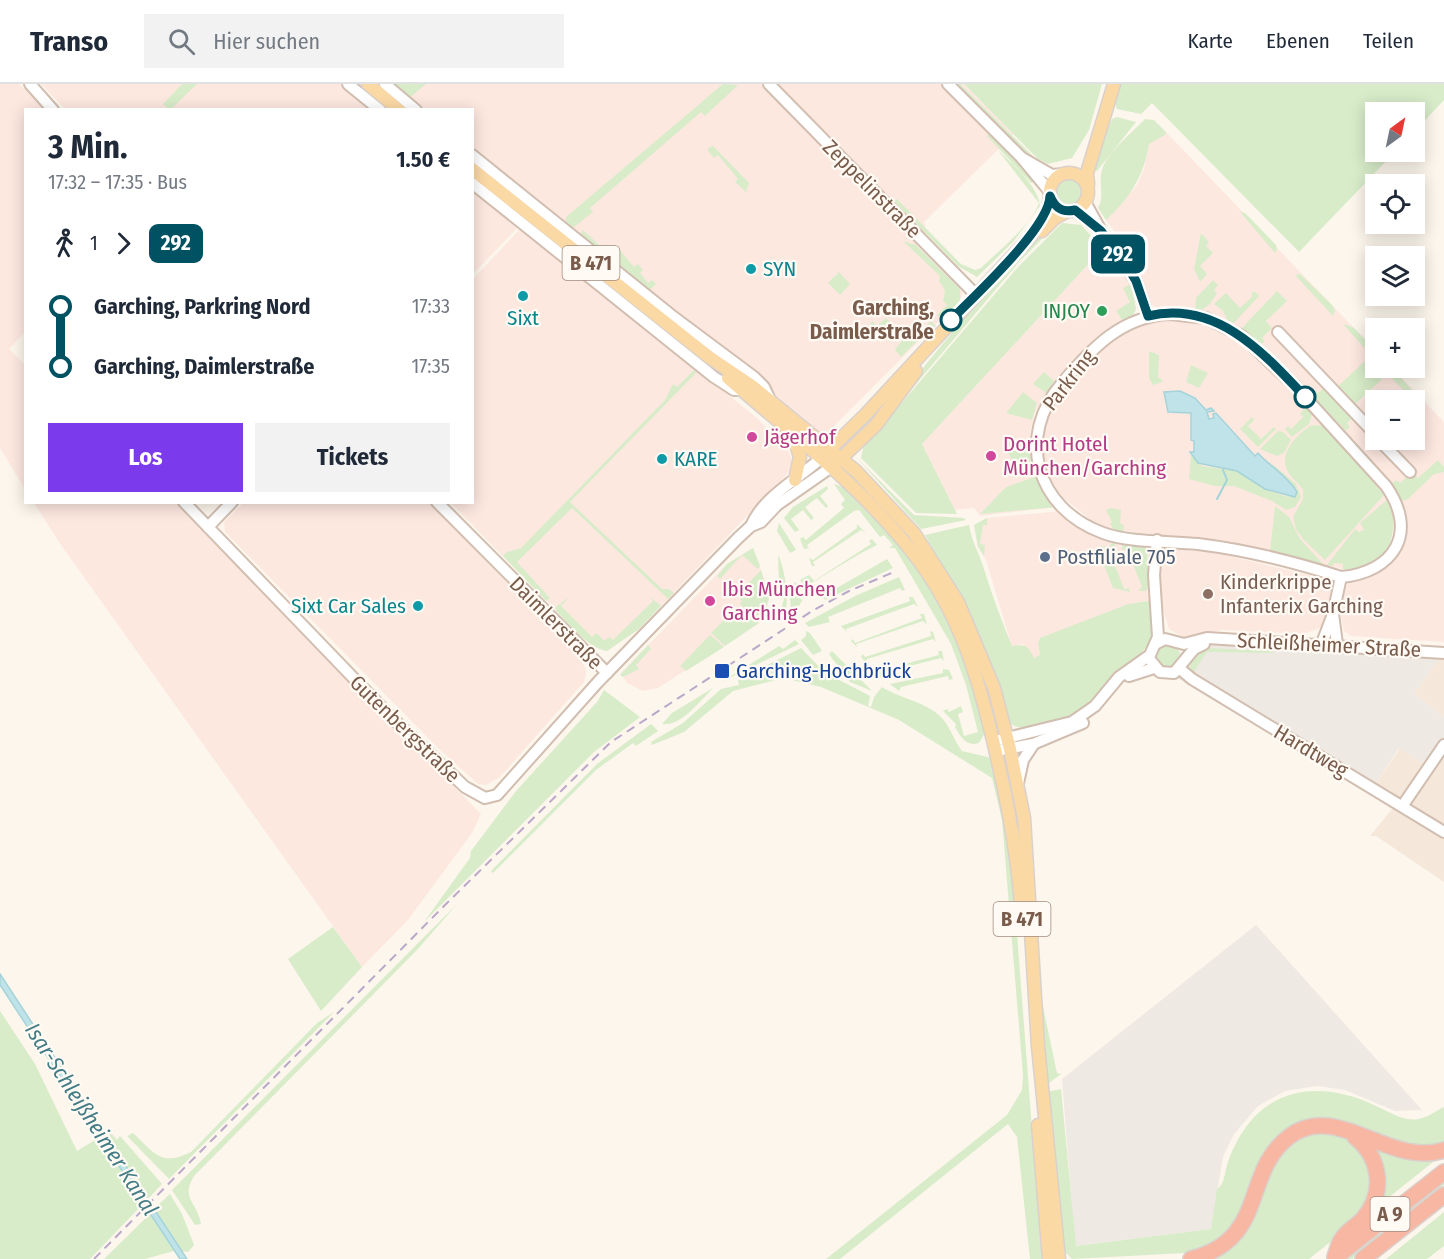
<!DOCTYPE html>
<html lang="de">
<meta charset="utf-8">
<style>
:root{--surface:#fff;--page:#f2f2f3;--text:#1f2937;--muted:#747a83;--line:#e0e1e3;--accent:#7c3aed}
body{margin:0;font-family:"Fira Sans Condensed",sans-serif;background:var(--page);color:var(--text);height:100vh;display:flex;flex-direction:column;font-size:22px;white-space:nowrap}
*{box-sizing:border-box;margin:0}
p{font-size:20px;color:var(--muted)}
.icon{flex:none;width:33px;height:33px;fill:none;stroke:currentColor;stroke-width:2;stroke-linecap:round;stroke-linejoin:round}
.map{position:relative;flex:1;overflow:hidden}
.side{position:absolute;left:24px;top:24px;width:450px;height:396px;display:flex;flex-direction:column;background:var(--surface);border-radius:0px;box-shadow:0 3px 15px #0003}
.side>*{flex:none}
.badge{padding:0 12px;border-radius:9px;font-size:21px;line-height:39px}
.needle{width:39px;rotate:33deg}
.buttons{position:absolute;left:1365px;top:18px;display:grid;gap:12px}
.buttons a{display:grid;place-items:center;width:60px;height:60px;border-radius:0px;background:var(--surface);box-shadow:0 3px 15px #0003;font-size:30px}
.map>.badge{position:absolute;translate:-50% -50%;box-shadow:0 0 0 3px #fff}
.legs{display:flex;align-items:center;gap:9px;height:66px;padding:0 24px;font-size:20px}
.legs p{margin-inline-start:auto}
.head{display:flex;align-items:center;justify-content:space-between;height:102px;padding:0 24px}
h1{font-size:33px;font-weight:700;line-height:45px}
.action{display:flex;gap:12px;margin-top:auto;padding:12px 24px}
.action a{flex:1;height:69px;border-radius:0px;background:var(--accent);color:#fff;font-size:24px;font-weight:700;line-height:69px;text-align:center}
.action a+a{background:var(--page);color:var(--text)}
ul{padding:0 24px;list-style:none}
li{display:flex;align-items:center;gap:21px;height:60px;font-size:22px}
li i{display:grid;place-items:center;width:9px;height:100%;margin:0 8px;background:currentColor}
li i::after{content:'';width:15px;height:15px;margin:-8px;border:4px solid;border-radius:50%;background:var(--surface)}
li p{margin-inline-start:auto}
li:first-child i{background:linear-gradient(#0000 50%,currentColor 0)}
li:last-child i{background:linear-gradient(currentColor 50%,#0000 0)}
header{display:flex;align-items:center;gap:36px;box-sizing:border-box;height:84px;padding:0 30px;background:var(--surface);border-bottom:2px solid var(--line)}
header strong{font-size:28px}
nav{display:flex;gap:33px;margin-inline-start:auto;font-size:21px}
.search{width:420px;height:54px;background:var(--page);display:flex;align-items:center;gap:15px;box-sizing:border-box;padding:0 21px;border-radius:0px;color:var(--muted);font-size:22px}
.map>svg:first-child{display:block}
</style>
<header>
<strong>Transo</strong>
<div class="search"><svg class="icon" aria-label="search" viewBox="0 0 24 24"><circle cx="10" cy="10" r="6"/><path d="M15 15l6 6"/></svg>Hier suchen</div>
<nav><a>Karte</a><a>Ebenen</a><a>Teilen</a></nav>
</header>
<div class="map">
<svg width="1444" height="1175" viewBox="0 0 1444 1175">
<rect width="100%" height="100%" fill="#fdf6ec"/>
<g fill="#f5e8da">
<path d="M1444,567V633L1414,610Z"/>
<path d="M1444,658V798L1376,752H1370L1393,724L1392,720L1372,705L1400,664L1427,682Z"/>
</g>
<g fill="#fde8e0" fill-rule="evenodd">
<path d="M0,0H19L45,25L26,26L25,248L9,265L25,281V405L0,364Z"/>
<path d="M41,0H343L375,25H65Z"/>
<path d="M365,0H964L1014,50L924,138L926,145L916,161L956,200L962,209L960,216L833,343L818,372L640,217L473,87L472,26L397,25Z"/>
<path d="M1166,48L1375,266L1376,284H1392L1444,338V558L1351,552L1344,547L1340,527L1347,501L1384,485L1402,461L1407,438L1402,417L1350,352L1311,310L1241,245L1204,228L1184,225H1158L1151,220L1127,171L1125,162L1106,136L1137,101L1144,85L1149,59ZM1376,316H1414V356H1376Z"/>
<path d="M472,104L520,141L473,190H472Z"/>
<path d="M522,143L758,335L789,368L793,378L789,388L639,545L607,567L598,564L577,548L451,419L472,418L473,195Z"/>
<path d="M1095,173L1121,183L1131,200L1136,225L1133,231L1122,236L1094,255L1054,300L1035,328L1030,349L1031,379L1040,403L1057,423L980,432L974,424L955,426L922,360Z"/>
<path d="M1168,236L1189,237L1225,248L1288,303L1327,342L1388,416L1395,436L1390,461L1348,486L1204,456L1114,446L1095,439L1061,412L1043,381L1040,357L1047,329L1059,310L1106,260L1137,242Z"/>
<path d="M34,419H176L481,730L472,749L408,836L362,883L61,461Z"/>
<path d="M243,419H429L574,567L585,583L586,591L584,598L500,693L486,701L478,700L437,663L225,448L224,438Z"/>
<path d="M1062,427L1147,464L1149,517L1128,520L1038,559L1040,571L1034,574L1022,560L1012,563L986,476L978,463L974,441L987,434Z"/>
<path d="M753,464L769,508L767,527L759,539L658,604L643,607L627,599L621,589L727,480Z"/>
<path d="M1168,464L1217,469L1330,496L1332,500L1324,536L1320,544L1303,550L1223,546L1183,553L1169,545L1163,526L1159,493L1164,469Z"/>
</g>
<g fill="#efe9e4">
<path d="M1215,555L1444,567L1414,610L1444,633V658L1427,682L1399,664L1372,705L1179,595L1168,573Z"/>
<path d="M1256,841L1422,1026L1395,1027L1345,1006L1317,1002L1285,1007L1258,1022L1234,1050L1223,1073L1211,1145L1075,1162L1062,995Z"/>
</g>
<g fill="#d8ecc9">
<path d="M182,0H197L171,25H165L167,24L163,20Z"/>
<path d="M390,0H426L408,15Z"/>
<path d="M723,0L738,1L705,32L701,28L590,124L593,128L574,143L569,144L565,140L566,133Z"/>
<path d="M956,0H960L1040,79L1006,54L1007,52L968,12L965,13Z"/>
<path d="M964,0H1102L1089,46L1072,74L1048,80L1038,75Z"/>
<path d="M1118,0H1444V16L1415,47L1414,28H1376V68H1395L1299,168L1152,19L1141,30L1117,25L1115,19Z"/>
<path d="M1117,33L1136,38L1097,87L1091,84L1112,35Z"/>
<path d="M1145,35L1154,36L1166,48L1165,51L1149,60C1144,92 1130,114 1106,136L1098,124C1105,112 1098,99 1102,86C1107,68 1132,49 1145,35Z"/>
<path d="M990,49L1038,97L1031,99L987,52Z"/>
<path d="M713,62L749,99L746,108L735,98L738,95L718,71L714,74L708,67V64Z"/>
<path d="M997,65C1011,79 1038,101 1040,122L1013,158L977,193L958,182L894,117L897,115L961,180L975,186L981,184C997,168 1032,141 1039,119Z"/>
<circle cx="1069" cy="108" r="14"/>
<path d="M1240,128L1245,129L1276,161L1277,166L1275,169Z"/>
<path d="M1055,136L1058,139L1020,177L888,333L891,323C943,259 996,194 1055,136Z"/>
<path d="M1062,139L1081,141L1121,183L1111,189L1103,176L1099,179L1095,173L922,360L957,430L916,429L861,374L863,364L1018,183Z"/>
<path d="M583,146L612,173L620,166L634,183L638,180L643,186L640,189L648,199L652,196L656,200L648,207L580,151Z"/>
<path d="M1201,149L1209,158L1206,162L1213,169L1200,182L1207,190L1200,198L1194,185Z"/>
<path d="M903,157L916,161L960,205V216L943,236L937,231L947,221L943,217L945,206L939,197L940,192Z"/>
<path d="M839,188L850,200L840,211L828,199Z"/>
<path d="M1300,190L1331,220L1335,226L1333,232L1295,191Z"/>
<path d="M1213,196L1218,201L1214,206L1217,209L1210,220L1200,227L1195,226L1196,214Z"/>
<path d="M1131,200L1136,225L1133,231L1122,236L1116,227L1130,218L1123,204Z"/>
<path d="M1254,207L1259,212L1234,239L1228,237L1223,227L1214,220L1226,209L1240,224L1253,212L1251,210Z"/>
<path d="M1277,207L1287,217L1266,237L1272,244L1262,254L1265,257L1260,261L1241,245Z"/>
<path d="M886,234L901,249L891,258L885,255L888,252L880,245L877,248L870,241L872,237L877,242Z"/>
<path d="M931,237L936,242L931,247H927L901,273L895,266L905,252L910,257Z"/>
<path d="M1343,240L1353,243L1375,266V276Z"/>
<path d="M1149,267L1159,271L1158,294L1162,295V298L1153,301L1149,294Z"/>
<path d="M1365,277L1382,295L1351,324L1334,306Z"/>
<path d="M1191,281L1208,289L1199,304L1186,298Z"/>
<path d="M1382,284H1392L1418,313L1417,320Z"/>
<path d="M695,285L697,287L695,290L570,418L662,505H669L674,509L668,515L572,424L517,478L550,514L546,517L503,472L507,468L521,464L665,316L673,300L677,303Z"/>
<path d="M1044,288L1054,297L1046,309L1033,300Z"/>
<path d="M1327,301L1355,331L1347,339L1350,343L1346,347L1311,310L1315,306L1318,309Z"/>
<path d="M1023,308L1037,319L1032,336L1006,329Z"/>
<path d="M1307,322L1313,328L1309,340L1292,353L1285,345L1288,342L1291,345L1303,333L1300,330Z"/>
<path d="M1252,333L1254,336L1248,342L1261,355L1274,343L1276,345L1258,363L1240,345Z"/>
<path d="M1312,341L1327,342L1384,411L1325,476L1303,455L1296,445L1293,433L1303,415V406C1299,399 1292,395 1288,388C1277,370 1298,349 1312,341Z"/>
<path d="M1278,347L1283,348L1291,356L1284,369L1277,372L1260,365Z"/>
<path d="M1008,356L1029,358L1031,379L1019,383L1014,380L1004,361Z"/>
<path d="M1191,371L1202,382L1237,387L1265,405L1288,413L1279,389L1270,378L1296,400L1301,413L1295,423L1286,426L1272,417L1234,402H1214L1189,395Z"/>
<path d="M856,373L914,431L964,434L966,436L921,445Z"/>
<path d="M1438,376L1444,383V388L1434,390L1408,415L1402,417L1391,401L1396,396L1400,399L1412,388L1418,394Z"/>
<path d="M1035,393L1046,412L1057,423L980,430L1006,403Z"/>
<path d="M834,400C853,404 882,439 894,454L893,455C902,467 915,479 924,493C956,540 972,593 986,647L979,659C966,663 961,653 955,643L956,640L943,627L947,625L949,628L961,622L963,628L958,630L964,652L978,648L966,601L951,560L895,464H889L893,461L884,451L880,453L859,426L854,427L807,461L809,464L804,465L800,455L803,453L806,456L844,424L841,420L845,416Z"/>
<path d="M827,402L828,405L820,412L828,422L826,424L817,414L805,423L814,434L811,436L803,426L791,435L799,446L795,448L784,434L793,423Z"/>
<path d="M1388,415C1403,447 1385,494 1343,485V480L1334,479L1333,482L1327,481L1355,445L1359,448L1364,446L1360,439Z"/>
<path d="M1275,422L1289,433L1300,455L1323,480L1270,468Z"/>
<path d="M1110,424L1121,426L1120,439L1124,442L1123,448L1114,446L1110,439L1112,438L1106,426Z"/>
<path d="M987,434V441H983L980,460L985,461L984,472L978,463L974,441Z"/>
<path d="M779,439L796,466L790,469L777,447Z"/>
<path d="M857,440L866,449L861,446L813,478L815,482H812L809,474L813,476L857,444Z"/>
<path d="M969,441C972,459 978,466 983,482C991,509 1001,535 1012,562C1025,560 1028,561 1034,574L1040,571L1038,559L1040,554L1128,520L1149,517C1150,527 1157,548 1151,557C1139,574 1129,578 1115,591C1104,600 1098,613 1087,622C1074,633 1025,651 1011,640L948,492L925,451Z"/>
<path d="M872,455L877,461C852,473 827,490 805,503L800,496L809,491L814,497L871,460L869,457Z"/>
<path d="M1115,457V469L1111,471L1124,505L1129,504L1130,508L1113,504L1098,466L1101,462L1108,463Z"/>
<path d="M1122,459L1147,464L1149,502L1146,507H1138L1142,503L1127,465L1122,466Z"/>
<path d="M753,464L760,482L758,485L742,471L720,495L717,492L727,480Z"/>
<path d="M778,471C784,481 791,520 784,530L780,529L784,515L779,499Z"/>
<path d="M887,475L893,484L825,516L823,512Z"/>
<path d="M761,486L769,515L760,538L740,520L742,517L737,511Z"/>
<path d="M899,493L905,506L902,507L900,504L828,533L830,538L809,543L805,539L855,512Z"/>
<path d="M796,498L802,517L794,529L791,525L789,504Z"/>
<path d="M649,512L661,522L639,545L607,567C588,564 570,541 556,527V523L569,513L561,522L592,553L597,549L604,557L609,553L613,556L653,517Z"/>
<path d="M909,513H913L918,523L914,520L846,545L847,548L841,542L910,517Z"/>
<path d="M738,522L759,539L725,562L711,549Z"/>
<path d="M920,530H924L927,541L923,537L856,560L857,563L851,557L853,555L855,559L922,534Z"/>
<path d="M806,547L810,549L822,567L813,571L801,556L806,552Z"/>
<path d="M930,547L933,548L936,558L933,555L867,575L866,579L861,573L863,570L865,573L931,552Z"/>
<path d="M710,551L724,563L686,587L680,582Z"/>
<path d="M795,556L799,560L723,597L779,562L783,565Z"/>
<circle cx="1168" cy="572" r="12"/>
<path d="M648,561L651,565L636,581L639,585L623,593L620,591Z"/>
<path d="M801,564L824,588L870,612L868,622L871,623L874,613L882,603C901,615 927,618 942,634C951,644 954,657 962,667L988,673L994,680L1012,785L1042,1175H1030L1017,1053L1008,1040L840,1175H826L1007,1031L1022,1006L1023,991L1002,736L992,694L899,636L821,603L783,594L733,607L684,648L652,661L651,658L683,639L721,605L739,601L738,596Z"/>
<path d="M1208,564L1273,567V569L1207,568L1194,588L1198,594L1190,588C1188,576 1197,568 1208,564Z"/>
<path d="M832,567L872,607L850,598L831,573L829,570Z"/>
<path d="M938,567H942L944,577L941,574L882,589L880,594L873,588L879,583L881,586L939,571Z"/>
<path d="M943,585L949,586L953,595L949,596L948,592L901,603L899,607L890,600L943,589Z"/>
<path d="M713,604C700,617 681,643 662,640L672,629Z"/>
<path d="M604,606L640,633L594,668L424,838L470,774L471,767L516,707L597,618Z"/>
<path d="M651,640L658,647L636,662L633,659L596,686L493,789L491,787L597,680Z"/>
<path d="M458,819L417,866L194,1092C180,1115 198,1119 201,1140L195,1141L172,1106Z"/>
<path d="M333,843L362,883L321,927L288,875Z"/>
<path d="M1038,899L1057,989L1061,990L1045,1002Z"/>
<path d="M0,927L35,980L77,1067L100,1053L143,1120L90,1175H0Z"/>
<path d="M334,928L169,1095L127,1052L133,1049C155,1069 160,1083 191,1068L317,939Z"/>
<path d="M1061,1005L1076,1162L1211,1145L1217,1105C1225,1099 1224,1091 1227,1081C1235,1056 1251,1030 1275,1017C1308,1000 1345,1007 1376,1022C1389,1028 1405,1038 1419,1035C1428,1033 1436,1027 1444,1023V1063L1436,1065L1296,1043C1281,1068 1242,1141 1220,1155C1210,1162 1198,1167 1186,1169L1072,1175L1065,1168L1061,1153L1046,1008Z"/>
<path d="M1320,1047C1364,1054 1362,1064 1375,1103L1354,1139L1309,1175H1211L1272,1080L1292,1056Z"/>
<path d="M111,1049L117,1056L120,1052L162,1100L148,1115L107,1052Z"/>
<path d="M1369,1058L1438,1074L1378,1122Z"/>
<path d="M1444,1096V1101L1352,1175H1344Z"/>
<path d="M170,1110L182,1130L194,1161L188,1168L182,1167L154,1125Z"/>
<path d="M1444,1128V1162L1427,1175H1386Z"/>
<path d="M150,1130L174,1167L145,1175H104Z"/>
</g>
<g fill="#bfe3e8" stroke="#a5d3da" stroke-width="1.5">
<path d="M1180,307L1195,314L1206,326L1211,324L1214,327L1207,328L1209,335L1214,334L1213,330L1216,329L1255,372L1258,369C1268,381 1288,392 1297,408L1295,413L1265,405L1237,387L1198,379L1190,368H1194V357L1191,356V329L1168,328L1164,308Z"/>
<path d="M0,890L187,1175H180L0,901Z"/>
</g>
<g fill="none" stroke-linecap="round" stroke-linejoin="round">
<path stroke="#a5d3da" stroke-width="2" d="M1217,415L1227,396L1223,386"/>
<defs>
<g id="minor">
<path d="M30,0L53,26"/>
<path d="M348,0L380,26"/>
<path d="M385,0L416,26"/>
<path d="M769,0L975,210"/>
<path d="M948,0L1021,73L1050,108"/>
<path d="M472,71L671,231L754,293L764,303L771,318"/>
<path d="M1024,75L1052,91L1064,90"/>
<path d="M472,99L714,293L734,306H742"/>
<path d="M1085,118L1101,147L1136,197L1148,232"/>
<path d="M1075,126L1096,143"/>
<path d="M1170,230L1206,234L1242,252L1295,302L1386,402C1419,449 1394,488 1341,493C1295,478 1246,466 1198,460C1170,457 1130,459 1103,449C1035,424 1016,352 1062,299C1092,264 1122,232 1170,230Z"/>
<path d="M1278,248L1376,351"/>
<path d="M1379,356L1410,388"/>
<path d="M184,418L208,443"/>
<path d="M232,418L208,443L392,634L465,703L485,714L497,711L598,598L738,454L751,442L761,438L777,421L830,384"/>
<path d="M437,418L607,589"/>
<path d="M751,442C763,413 797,396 820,375"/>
<path d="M1333,530L1337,560"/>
<path d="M1322,559L1333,530L1341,493"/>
<path d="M1155,560L1165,555L1184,560L1207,554L1444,569"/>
<path d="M1151,577L1160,588L1174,589L1194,565L1204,560"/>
<path d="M1180,585L1192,595L1444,748"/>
<path d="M1129,592L1154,584"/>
<path d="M999,656L1072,638L1095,622L1119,593L1150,571L1158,553L1154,491L1157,456"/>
<path d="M1001,666L1033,660L1083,639"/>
<path d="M1017,704L1023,676L1033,661"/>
<path d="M1403,721L1444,661"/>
</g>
<g id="major">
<path d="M368,0L399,26"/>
<path d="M472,85L709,273L752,302L856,387L914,449L958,518L994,604L1010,665L1024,734L1038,962L1059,1175"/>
<circle cx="1069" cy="108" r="19"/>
<path d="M1088,100L1087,89L1114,0"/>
<path d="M1042,147L1055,134L1066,128"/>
<path d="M728,294C791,349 861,402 913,469C962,531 981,602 998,678C1010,730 1019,782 1022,835"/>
<path d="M793,351L800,373L795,396"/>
<path d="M825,370L865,331L1034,149L1048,128L1050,112"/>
<path d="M835,380L876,341L916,287"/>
<path d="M1038,1041L1049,1175"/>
</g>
<g id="highway">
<path d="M1335,1173C1337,1168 1338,1160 1342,1155C1346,1148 1356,1142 1362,1136C1386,1110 1381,1074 1355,1053"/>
<path d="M1336,1173L1444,1088"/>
<path d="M1191,1175C1269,1155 1241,1088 1290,1052C1337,1017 1390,1084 1444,1066"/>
<path d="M1363,1175L1444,1111"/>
</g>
</defs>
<use href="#minor" stroke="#d1beb0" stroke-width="14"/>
<use href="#major" stroke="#dad1cd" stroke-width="15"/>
<use href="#highway" stroke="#dad1cd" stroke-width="18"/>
<use href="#minor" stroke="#fff" stroke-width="10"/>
<use href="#major" stroke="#fbd9a5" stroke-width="12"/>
<use href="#highway" stroke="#f7b7a3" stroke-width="15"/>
<path stroke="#b9a8c9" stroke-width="2" stroke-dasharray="9 6" stroke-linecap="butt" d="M94,1175L446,820L611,658L812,527L849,507L894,488"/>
</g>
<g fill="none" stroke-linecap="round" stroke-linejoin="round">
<defs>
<path id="line-1" d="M951,236C975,211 1049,144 1050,112C1055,124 1062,129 1075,126L1101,147L1125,179L1136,197L1148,232C1216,216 1263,268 1305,313"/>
</defs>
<use href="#line-1" stroke="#fff" stroke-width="14"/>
<use href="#line-1" stroke="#005262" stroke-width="9"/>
</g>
<g fill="#0f9aa8" stroke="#fffaf3" stroke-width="2">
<circle cx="751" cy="185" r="6"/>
<circle cx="523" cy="212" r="6"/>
<circle cx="662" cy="375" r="6"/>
<circle cx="418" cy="522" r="6"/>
</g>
<circle fill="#2e9e5b" stroke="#fffaf3" stroke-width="2" cx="1102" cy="227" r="6"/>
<g fill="#fff" stroke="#005262" stroke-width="3">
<circle cx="951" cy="236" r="10"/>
<circle cx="1305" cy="313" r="10"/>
</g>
<g fill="#d1479c" stroke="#fffaf3" stroke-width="2">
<circle cx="752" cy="353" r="6"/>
<circle cx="991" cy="372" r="6"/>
<circle cx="710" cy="517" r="6"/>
</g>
<circle fill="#5c6f8a" stroke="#fffaf3" stroke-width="2" cx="1045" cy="473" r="6"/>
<circle fill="#8d6e63" stroke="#fffaf3" stroke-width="2" cx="1208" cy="510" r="6"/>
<rect fill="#1a4fb4" stroke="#fffaf3" stroke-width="2" x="714" y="579" width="16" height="16" rx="3"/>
<g text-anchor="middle" stroke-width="4.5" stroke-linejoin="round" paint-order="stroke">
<g fill="#fffaf3" stroke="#a28b7f" stroke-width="1.5">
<rect x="562.5" y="162" width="57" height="34" rx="4.5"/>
<rect x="993.5" y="818" width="57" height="34" rx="4.5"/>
<rect x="1370.5" y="1113" width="39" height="34" rx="4.5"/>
</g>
<g font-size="20" font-weight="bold" fill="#7a5c4d">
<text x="591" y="186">B 471</text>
<text x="1022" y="842">B 471</text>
<text x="1390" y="1137">A 9</text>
</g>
<g font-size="21" fill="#7a5c4d" stroke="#fffaf3">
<text transform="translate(872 105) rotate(45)" y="7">Zeppelinstraße</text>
<text transform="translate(1069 296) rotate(-52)" y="7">Parkring</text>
<text transform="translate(556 539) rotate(45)" y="7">Daimlerstraße</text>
<text transform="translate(1329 561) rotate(3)" y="7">Schleißheimer Straße</text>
<text transform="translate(405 645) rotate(44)" y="7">Gutenbergstraße</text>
<text transform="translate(1311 667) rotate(31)" y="7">Hardtweg</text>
</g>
<g font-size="21" fill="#0d838f" stroke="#fffaf3" text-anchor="start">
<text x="763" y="192">SYN</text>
<text x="523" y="241" text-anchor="middle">Sixt</text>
<text x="674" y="382">KARE</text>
<text x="406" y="529" text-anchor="end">Sixt Car Sales</text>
</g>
<g font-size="21" font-weight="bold" fill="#7a5c4d" stroke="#fffaf3" text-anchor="end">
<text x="934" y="231">Garching,<tspan x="934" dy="24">Daimlerstraße</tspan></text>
</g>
<g font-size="21" fill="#27864d" stroke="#fffaf3" text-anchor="end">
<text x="1090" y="234">INJOY</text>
</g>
<g font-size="21" fill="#b23c85" stroke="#fffaf3" text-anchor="start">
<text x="764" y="360">Jägerhof</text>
<text x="1003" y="367">Dorint Hotel<tspan x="1003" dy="24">München/Garching</tspan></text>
<text x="722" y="512">Ibis München<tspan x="722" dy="24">Garching</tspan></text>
</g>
<g font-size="21" fill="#4e5e75" stroke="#fffaf3" text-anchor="start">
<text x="1057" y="480">Postfiliale 705</text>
</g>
<g font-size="21" fill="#785e54" stroke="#fffaf3" text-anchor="start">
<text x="1220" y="505">Kinderkrippe<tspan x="1220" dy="24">Infanterix Garching</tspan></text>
</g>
<g font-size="21" fill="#164399" stroke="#fffaf3" text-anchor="start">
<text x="736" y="594">Garching-Hochbrück</text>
</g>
<g font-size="22" font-style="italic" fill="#437c86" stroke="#fffaf3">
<text transform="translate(92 1035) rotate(57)" y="8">Isar-Schleißheimer Kanal</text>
</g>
</g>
</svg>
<div class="buttons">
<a><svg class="needle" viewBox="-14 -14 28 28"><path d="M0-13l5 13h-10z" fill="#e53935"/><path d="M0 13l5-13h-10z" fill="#747a83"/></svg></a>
<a><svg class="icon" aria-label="locate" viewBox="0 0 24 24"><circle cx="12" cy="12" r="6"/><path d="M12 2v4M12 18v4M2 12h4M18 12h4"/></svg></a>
<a><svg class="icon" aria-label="layers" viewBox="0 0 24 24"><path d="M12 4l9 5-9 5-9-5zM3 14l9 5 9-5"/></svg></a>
<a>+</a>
<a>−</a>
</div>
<b class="badge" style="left:1118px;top:170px;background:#005262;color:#fff">292</b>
<section class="side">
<div class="head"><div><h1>3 Min.</h1><p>17:32 – 17:35 · Bus</p></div><b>1.50 €</b></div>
<div class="legs"><svg class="icon" aria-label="walk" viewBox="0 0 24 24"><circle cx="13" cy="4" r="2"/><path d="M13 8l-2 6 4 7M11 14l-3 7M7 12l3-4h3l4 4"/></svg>1<svg class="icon" aria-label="forward" viewBox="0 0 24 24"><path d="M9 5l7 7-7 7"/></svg><b class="badge" style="background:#005262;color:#fff">292</b></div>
<ul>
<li><i style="color:#005262"></i><b>Garching, Parkring Nord</b><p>17:33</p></li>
<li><i style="color:#005262"></i><b>Garching, Daimlerstraße</b><p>17:35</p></li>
</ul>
<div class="action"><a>Los</a><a>Tickets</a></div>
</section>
</div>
